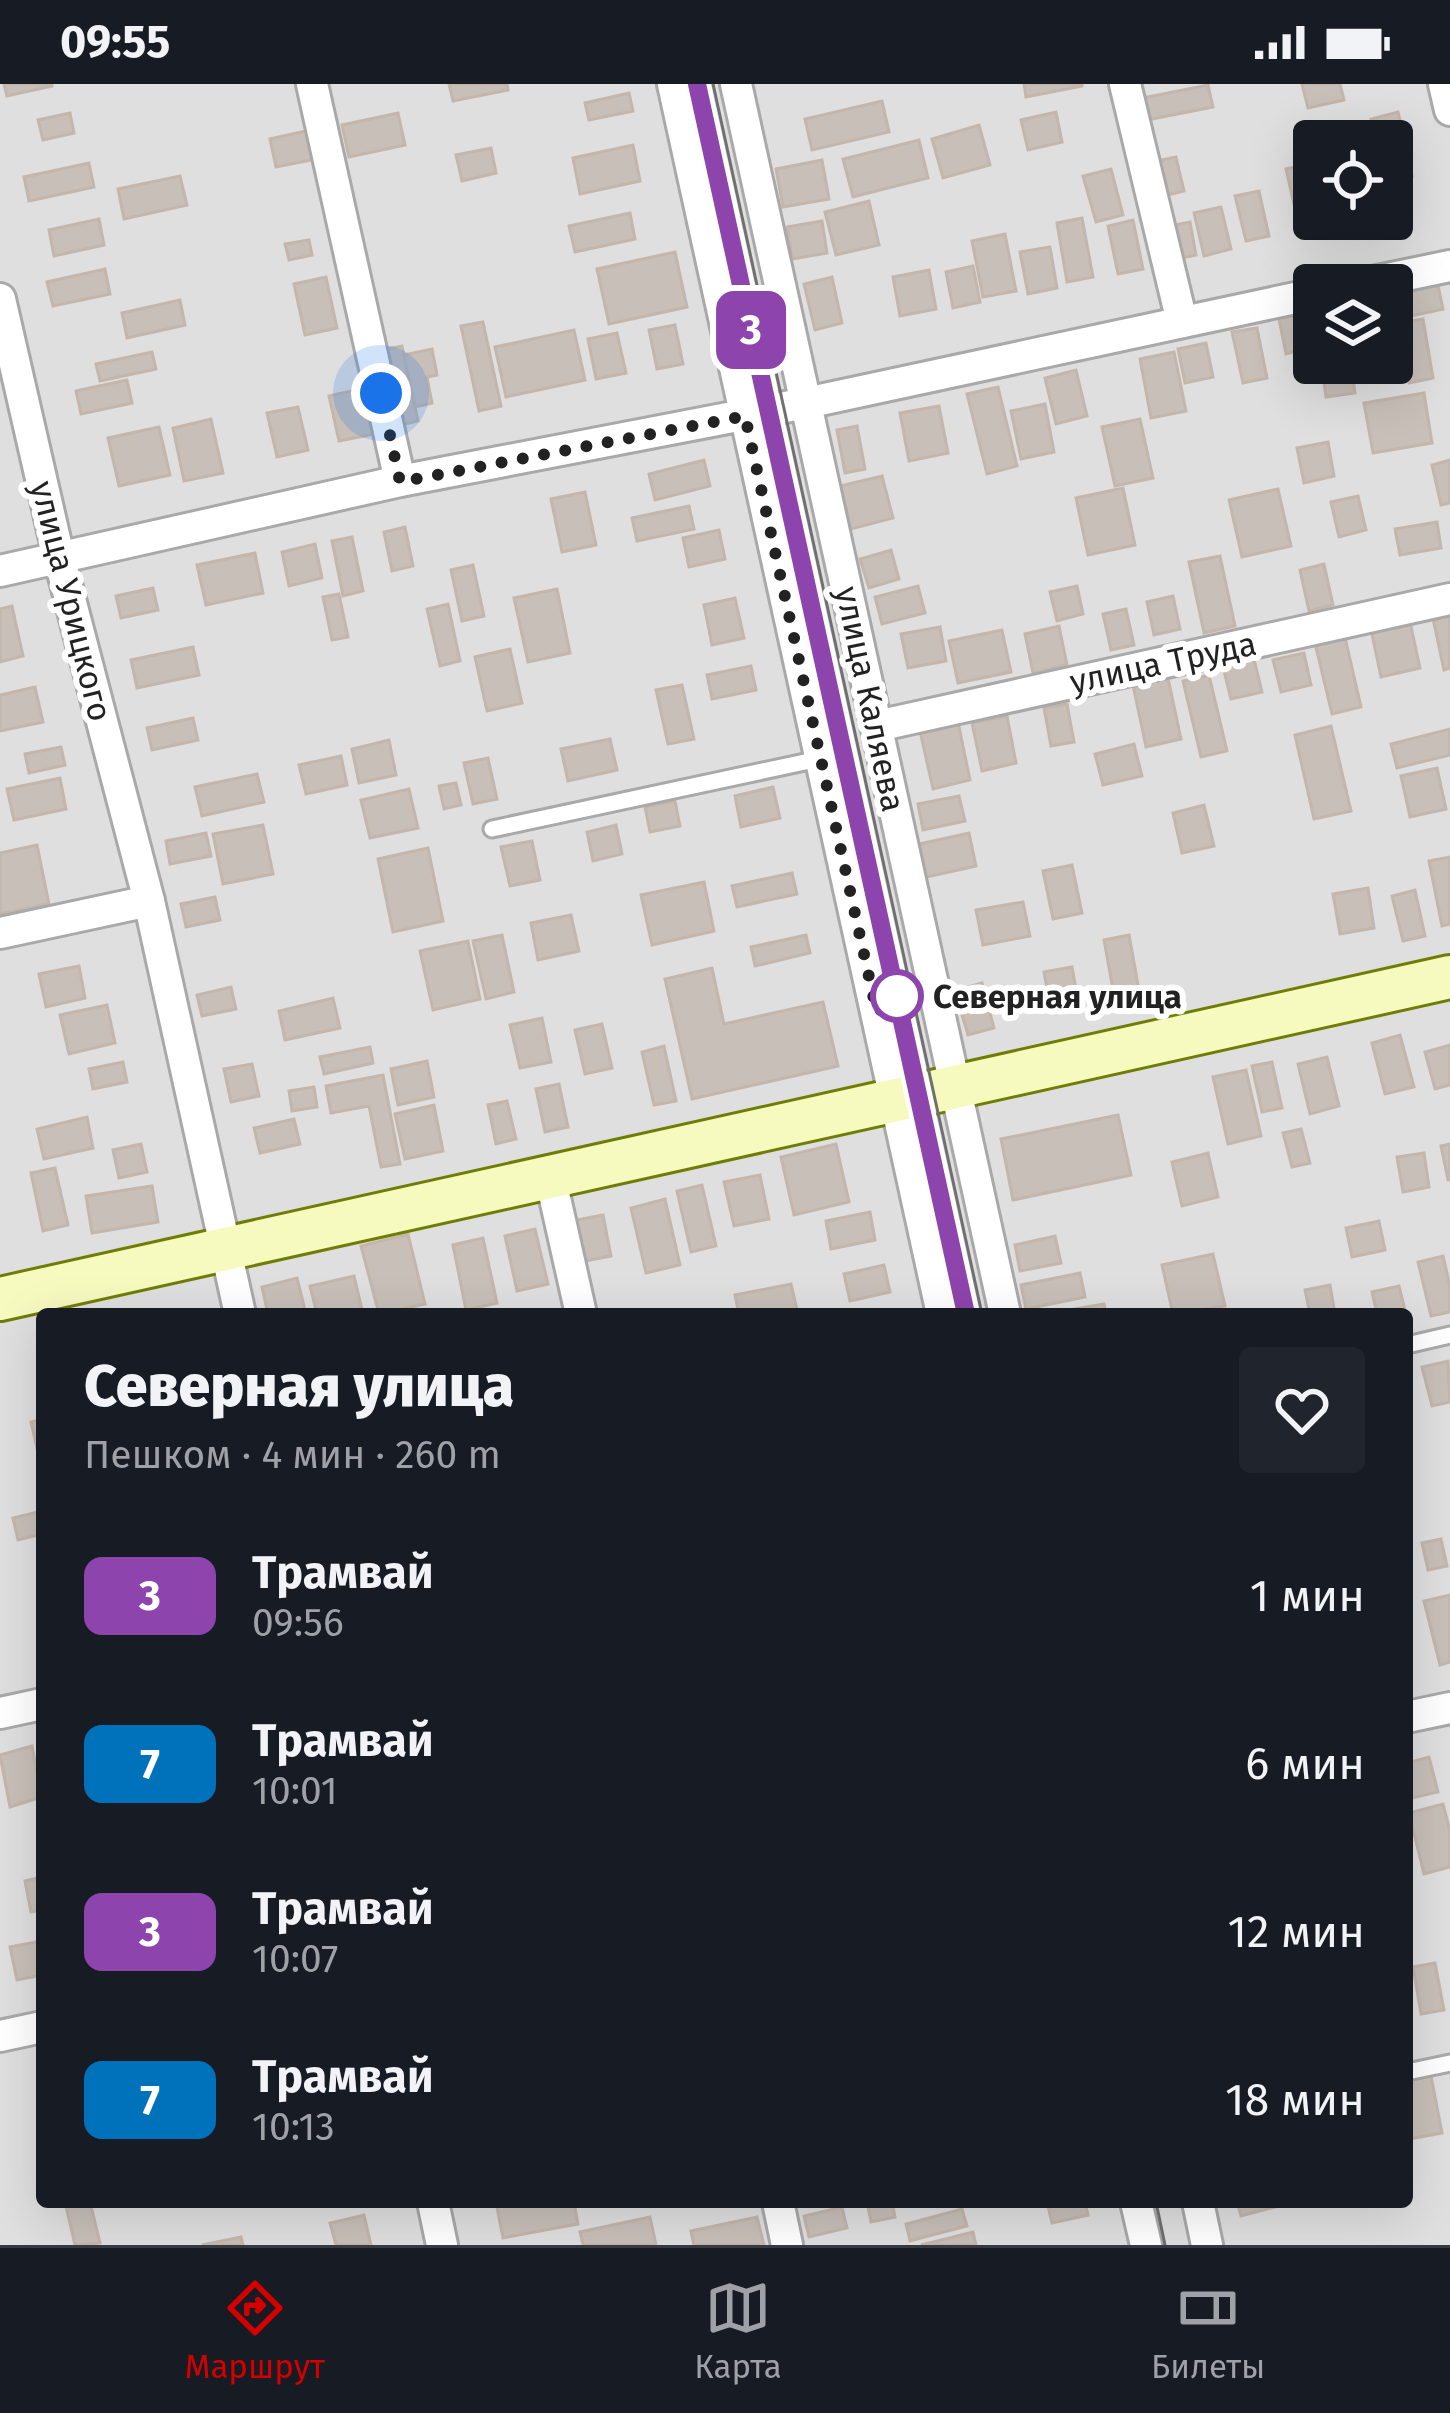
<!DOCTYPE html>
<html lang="ru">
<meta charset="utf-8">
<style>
:root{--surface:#171b24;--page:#20242c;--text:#f1f3f6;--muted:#9ea1a6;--line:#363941;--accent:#d40000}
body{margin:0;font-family:"Fira Sans",sans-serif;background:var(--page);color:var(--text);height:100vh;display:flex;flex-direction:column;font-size:45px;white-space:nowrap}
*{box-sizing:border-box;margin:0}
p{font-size:39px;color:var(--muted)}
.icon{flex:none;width:66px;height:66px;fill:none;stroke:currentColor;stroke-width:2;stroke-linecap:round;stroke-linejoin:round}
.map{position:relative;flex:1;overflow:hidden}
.side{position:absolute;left:36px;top:1224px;width:1377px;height:900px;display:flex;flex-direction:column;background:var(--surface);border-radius:12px;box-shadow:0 12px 48px #0002}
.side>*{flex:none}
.badge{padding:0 24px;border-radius:18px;font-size:42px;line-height:78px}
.fabs{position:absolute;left:1293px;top:36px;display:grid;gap:24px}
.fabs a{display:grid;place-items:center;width:120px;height:120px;border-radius:12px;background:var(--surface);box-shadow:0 12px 48px #0002;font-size:60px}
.you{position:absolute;width:60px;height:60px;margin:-30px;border:9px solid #fff;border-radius:50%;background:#1a73e8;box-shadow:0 0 0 18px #1a73e833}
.map>.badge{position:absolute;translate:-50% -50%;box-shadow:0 0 0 6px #fff}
.round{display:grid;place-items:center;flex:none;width:126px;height:126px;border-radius:12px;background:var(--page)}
.summary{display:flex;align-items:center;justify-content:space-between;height:204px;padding:0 48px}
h1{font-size:57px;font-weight:800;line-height:90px}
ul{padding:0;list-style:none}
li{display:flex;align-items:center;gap:36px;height:168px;padding:0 48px}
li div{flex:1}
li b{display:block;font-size:45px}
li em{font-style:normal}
li .badge{min-width:132px;font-weight:700;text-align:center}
.status{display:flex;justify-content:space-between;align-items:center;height:84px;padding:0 60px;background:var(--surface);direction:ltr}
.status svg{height:33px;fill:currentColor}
.menu{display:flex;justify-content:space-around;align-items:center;height:168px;border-top:3px solid var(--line);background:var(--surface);font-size:33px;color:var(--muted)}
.menu a{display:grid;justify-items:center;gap:6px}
.menu .selected{color:var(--accent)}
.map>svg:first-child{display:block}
</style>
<div class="status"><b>09:55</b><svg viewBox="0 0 49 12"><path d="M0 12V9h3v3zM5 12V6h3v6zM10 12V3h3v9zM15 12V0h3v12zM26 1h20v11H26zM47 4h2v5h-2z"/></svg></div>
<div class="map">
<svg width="1450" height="2161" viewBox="0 0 1450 2161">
<rect width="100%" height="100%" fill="#f2efe9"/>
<path fill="#e0dfdf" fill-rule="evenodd" d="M0,0H1450V2161H0ZM1314,57H1392V135H1314ZM1314,201H1392V279H1314ZM42,1230H1407V2118H42Z"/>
<g fill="#c7bfb8" stroke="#c4b6ab" stroke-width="3">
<path d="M4,0H52V2L7,12Z"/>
<path d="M449,0H507L508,6L453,17Z"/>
<path d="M1024,0H1082V2L1026,13Z"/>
<path d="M1302,0H1340L1344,16L1308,24Z"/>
<path d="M1208,1L1213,23L1147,36L1143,14Z"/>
<path d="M629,9L633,27L589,36L585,19Z"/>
<path d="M882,17L889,48L812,66L805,35Z"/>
<path d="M1056,28L1062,58L1028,66L1021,36Z"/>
<path d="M1398,28L1407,64L1392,68V57H1376L1371,35Z"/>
<path d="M70,29L74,49L43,56L38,36Z"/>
<path d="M398,29L405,61L349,73L342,41Z"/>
<path d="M979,41L990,81L943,94L932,55Z"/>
<path d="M310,46L316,75L276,83L270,55Z"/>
<path d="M919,56L928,94L853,113L843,75Z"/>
<path d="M633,61L640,97L580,110L573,74Z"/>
<path d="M491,64L496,89L462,97L456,71Z"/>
<path d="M1407,64L1412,92L1392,96V68Z"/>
<path d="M1176,73L1184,107L1160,113L1152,78Z"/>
<path d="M822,76L829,115L783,123L776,85Z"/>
<path d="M89,79L94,103L29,117L24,93Z"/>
<path d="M1314,79V135H1328L1329,140L1300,147L1286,85Z"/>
<path d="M1111,85L1123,131L1096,138L1083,92Z"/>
<path d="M180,92L187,121L124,135L118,105Z"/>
<path d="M1259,107L1269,152L1246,157L1235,112Z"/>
<path d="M869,117L879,161L836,171L825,128Z"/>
<path d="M1221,123L1231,165L1204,172L1194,129Z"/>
<path d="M630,129L635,155L575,168L569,142Z"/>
<path d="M1082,134L1093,193L1067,198L1057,139Z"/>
<path d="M99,135L104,161L54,172L49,146Z"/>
<path d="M1133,136L1143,185L1118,190L1108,142Z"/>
<path d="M822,137L827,169L792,175L787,143Z"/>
<path d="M1190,138L1196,171L1177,175L1171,142Z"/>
<path d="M1005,150L1016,207L983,213L972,157Z"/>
<path d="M309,156L312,171L289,176L285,160Z"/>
<path d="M1050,163L1057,204L1028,210L1020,168Z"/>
<path d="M675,168L687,223L609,240L597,185Z"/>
<path d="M973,182L980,218L953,224L946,188Z"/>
<path d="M105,185L110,210L53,222L47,198Z"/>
<path d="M929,186L936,225L900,232L893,193Z"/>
<path d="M326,193L337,244L305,251L294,200Z"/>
<path d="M832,193L842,239L815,246L804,200Z"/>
<path d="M1438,201L1443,225L1402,234L1397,210Z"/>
<path d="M180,216L185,241L127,254L122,229Z"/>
<path d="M1314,227V262L1312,263L1303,230Z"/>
<path d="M1303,230L1312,263L1286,270L1279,235Z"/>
<path d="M1423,235L1433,294L1409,299L1398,239Z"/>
<path d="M483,238L501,322L479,327L461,242Z"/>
<path d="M675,241L683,280L657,285L649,246Z"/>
<path d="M1257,244L1267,294L1243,299L1232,248Z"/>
<path d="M574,246L585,296L506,313L495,263Z"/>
<path d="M617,249L626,289L596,295L588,255Z"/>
<path d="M1206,259L1213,293L1185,299L1178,265Z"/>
<path d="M402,262L418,337L394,343L378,267Z"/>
<path d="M432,265L437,291L427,293L432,319L415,323L404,271Z"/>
<path d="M152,268L156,285L100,297L96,280Z"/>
<path d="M1174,268L1186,327L1151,334L1140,275Z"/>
<path d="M1351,281L1355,309L1326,313L1322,285Z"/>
<path d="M1076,286L1087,332L1056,340L1045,294Z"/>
<path d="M127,296L132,319L81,330L76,307Z"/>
<path d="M369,303L379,349L339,357L329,312Z"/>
<path d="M998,303L1017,382L987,390L967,310Z"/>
<path d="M1424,309L1432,359L1373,369L1364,319Z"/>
<path d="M1045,320L1054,368L1021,375L1011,327Z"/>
<path d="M939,322L948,369L909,377L900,329Z"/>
<path d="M298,323L308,366L277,373L267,329Z"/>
<path d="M211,335L223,389L184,397L173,344Z"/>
<path d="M1140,335L1153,394L1115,402L1102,343Z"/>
<path d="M857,342L865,385L845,389L837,346Z"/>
<path d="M159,343L170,391L119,402L108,354Z"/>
<path d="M1328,358L1334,392L1304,399L1297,364Z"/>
<path d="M704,376L710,402L655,416L649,390Z"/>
<path d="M1450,376V419L1441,421L1432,381Z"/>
<path d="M882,392L893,434L851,445L840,402Z"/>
<path d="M1123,404L1135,461L1088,471L1076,414Z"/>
<path d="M1278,405L1291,462L1242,473L1229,416Z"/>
<path d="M585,408L596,461L562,468L551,415Z"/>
<path d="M1358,412L1366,446L1339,453L1331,418Z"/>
<path d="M689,422L694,445L637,457L632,434Z"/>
<path d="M1437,438L1441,464L1400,471L1395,445Z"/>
<path d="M405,443L413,482L392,487L384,448Z"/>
<path d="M719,446L725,475L689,483L683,454Z"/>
<path d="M352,453L363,507L343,512L332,457Z"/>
<path d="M315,460L322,494L289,502L282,468Z"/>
<path d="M891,466L899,495L869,504L860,475Z"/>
<path d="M255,469L263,509L206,521L197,481Z"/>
<path d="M1220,472L1235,542L1204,549L1189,478Z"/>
<path d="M1324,480L1333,521L1309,527L1300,486Z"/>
<path d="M473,481L484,532L462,537L451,486Z"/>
<path d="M918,502L925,529L882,540L875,513Z"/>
<path d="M1077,502L1083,530L1057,537L1050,508Z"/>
<path d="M153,504L158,526L121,534L116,512Z"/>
<path d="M557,505L570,569L528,578L514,514Z"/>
<path d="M339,510L348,553L332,556L323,513Z"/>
<path d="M1173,512L1180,545L1154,551L1147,518Z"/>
<path d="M735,514L744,554L712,561L704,521Z"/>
<path d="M448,520L460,577L440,582L427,525Z"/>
<path d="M12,522L23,572L0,578V525Z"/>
<path d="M1126,525L1134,561L1111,566L1103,530Z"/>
<path d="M1450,526V584L1444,586L1432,530Z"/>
<path d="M1409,533L1420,584L1381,593L1370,541Z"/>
<path d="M1059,542L1067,581L1033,589L1025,550Z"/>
<path d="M940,543L946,577L908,584L901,550Z"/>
<path d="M1002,546L1011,588L958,599L949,557Z"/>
<path d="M1344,549L1361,623L1332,630L1314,555Z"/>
<path d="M193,563L199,591L137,604L131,576Z"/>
<path d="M510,565L522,619L487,627L475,573Z"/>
<path d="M1304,569L1311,601L1281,608L1273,576Z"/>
<path d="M1253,571L1262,608L1231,615L1222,579Z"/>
<path d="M751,582L756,606L712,615L707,591Z"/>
<path d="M1209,591L1227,667L1201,673L1183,597Z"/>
<path d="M1168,594L1181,655L1146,663L1133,601Z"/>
<path d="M682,601L694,655L668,660L656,606Z"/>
<path d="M35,603L43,638L0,647V611Z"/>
<path d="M1067,620L1074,658L1051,662L1044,624Z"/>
<path d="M1007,632L1016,679L982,687L972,639Z"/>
<path d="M193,634L198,656L152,666L147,644Z"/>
<path d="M958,638L970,696L933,705L920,647Z"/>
<path d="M1331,642L1351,727L1314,735L1295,651Z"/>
<path d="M1450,645V671L1397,684L1391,660Z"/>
<path d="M610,655L617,686L568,697L561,665Z"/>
<path d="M389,656L396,691L359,699L352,665Z"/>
<path d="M1134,660L1142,692L1103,701L1095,670Z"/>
<path d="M61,663L65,681L29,689L25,670Z"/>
<path d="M341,672L347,701L306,710L299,681Z"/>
<path d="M488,674L497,715L473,720L464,679Z"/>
<path d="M1437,684L1446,725L1410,733L1401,692Z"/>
<path d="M257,690L264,718L202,732L195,703Z"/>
<path d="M60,694L66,725L14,736L7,705Z"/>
<path d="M456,699L461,721L444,725L439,702Z"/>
<path d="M773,703L780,734L741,743L735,712Z"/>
<path d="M409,705L418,744L370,754L361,716Z"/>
<path d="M959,712L965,737L923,746L918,720Z"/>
<path d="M675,717L680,742L650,748L645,723Z"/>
<path d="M1204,721L1214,762L1182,769L1173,729Z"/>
<path d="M263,741L273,790L223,800L213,750Z"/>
<path d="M616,741L622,770L593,777L587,748Z"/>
<path d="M206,749L211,772L170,780L166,757Z"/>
<path d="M969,749L976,782L922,794L915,761Z"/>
<path d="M532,757L540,796L510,802L501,763Z"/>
<path d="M37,761L49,820L0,830V769Z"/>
<path d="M428,764L443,837L393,848L378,775Z"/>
<path d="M1450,773V840L1442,842L1429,777Z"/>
<path d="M1072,781L1082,829L1053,835L1043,787Z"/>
<path d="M792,789L797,810L737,823L732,802Z"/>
<path d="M704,798L714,847L652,861L641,811Z"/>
<path d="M1368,804L1374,844L1340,850L1333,810Z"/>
<path d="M1415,806L1425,852L1403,857L1392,812Z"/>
<path d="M215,813L220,836L186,843L181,820Z"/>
<path d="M1023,818L1030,852L983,861L976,826Z"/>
<path d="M571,831L579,867L538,876L531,839Z"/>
<path d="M502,851L514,908L486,915L473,857Z"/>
<path d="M806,851L810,869L755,882L751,863Z"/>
<path d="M1129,851L1141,917L1116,922L1104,856Z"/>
<path d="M468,857L480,915L433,926L420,867Z"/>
<path d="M79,882L85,914L46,923L39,890Z"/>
<path d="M1072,883L1079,923L1051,928L1044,888Z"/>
<path d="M712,884L724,940L823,918L838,982L692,1015L665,895Z"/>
<path d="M982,899L994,944L968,951L955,907Z"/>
<path d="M231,903L236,925L202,932L197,911Z"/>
<path d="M333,914L340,944L285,956L279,927Z"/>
<path d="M107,921L115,959L69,970L60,931Z"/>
<path d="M542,934L551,978L520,984L510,941Z"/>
<path d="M602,940L612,984L585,990L575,946Z"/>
<path d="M1400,951L1414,1003L1385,1010L1372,959Z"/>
<path d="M1450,961V1001L1435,1005L1425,968Z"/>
<path d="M664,962L676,1017L654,1021L642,968Z"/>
<path d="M370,963L373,979L324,990L320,973Z"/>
<path d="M1327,973L1339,1022L1310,1030L1298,980Z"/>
<path d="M427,977L434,1013L398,1021L391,985Z"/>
<path d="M123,978L127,998L93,1005L89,985Z"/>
<path d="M1272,978L1282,1024L1262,1028L1252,982Z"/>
<path d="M252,980L259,1012L231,1018L224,985Z"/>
<path d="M1246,986L1261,1052L1228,1060L1213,993Z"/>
<path d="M383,991L400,1080L381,1083L369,1022L331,1029L326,1002Z"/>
<path d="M559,1000L568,1043L545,1048L536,1005Z"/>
<path d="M314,1003L317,1023L292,1027L289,1007Z"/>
<path d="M507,1017L516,1055L496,1060L488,1021Z"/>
<path d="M434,1021L443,1067L405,1075L395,1030Z"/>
<path d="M1118,1031L1131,1091L1013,1116L1001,1055Z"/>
<path d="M87,1033L93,1064L44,1075L37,1045Z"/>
<path d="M294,1035L300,1060L260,1069L254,1044Z"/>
<path d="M1301,1045L1310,1079L1292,1083L1283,1049Z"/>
<path d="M141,1060L147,1088L119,1094L113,1066Z"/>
<path d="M836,1060L849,1118L794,1131L781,1073Z"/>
<path d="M1450,1060V1096H1448L1441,1062Z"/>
<path d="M1208,1069L1218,1113L1182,1122L1172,1078Z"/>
<path d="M1424,1069L1429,1103L1403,1108L1397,1073Z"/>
<path d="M55,1084L68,1141L43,1147L31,1089Z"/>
<path d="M760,1091L769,1135L734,1142L724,1098Z"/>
<path d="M702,1101L716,1162L691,1168L677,1107Z"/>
<path d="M152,1102L158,1138L92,1149L86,1112Z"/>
<path d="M665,1115L680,1181L646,1189L631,1124Z"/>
<path d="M870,1128L875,1156L831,1165L826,1137Z"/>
<path d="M603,1131L611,1172L580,1178L572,1137Z"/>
<path d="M1379,1137L1385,1166L1352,1173L1346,1144Z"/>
<path d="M535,1145L548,1200L517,1207L505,1152Z"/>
<path d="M408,1150L425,1220L379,1230L361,1162Z"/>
<path d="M1055,1152L1061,1179L1020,1187L1015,1161Z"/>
<path d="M483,1154L497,1219L466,1226L453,1161Z"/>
<path d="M1213,1170L1225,1222L1173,1230L1162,1181Z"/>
<path d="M1443,1172L1450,1202V1228L1431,1232L1418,1178Z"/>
<path d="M884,1181L890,1208L850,1217L844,1190Z"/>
<path d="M1080,1189L1085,1213L1026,1225L1021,1201Z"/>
<path d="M354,1192L363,1230H317L310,1202Z"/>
<path d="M297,1194L306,1230H268L262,1203Z"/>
<path d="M791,1200L798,1230H739L735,1211Z"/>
<path d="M1330,1201L1335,1230H1310L1305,1206Z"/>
<path d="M1399,1202L1406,1230H1377L1372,1208Z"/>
<path d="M1104,1220L1106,1230H1045Z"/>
<path d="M1448,1277L1450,1318L1432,1322L1422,1283Z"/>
<path d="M42,1335V1372L39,1373L31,1338Z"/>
<path d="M42,1427V1450L18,1456L13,1434Z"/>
<path d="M1441,1455L1447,1482L1428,1486L1422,1459Z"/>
<path d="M1450,1511V1578L1440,1581L1424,1517Z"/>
<path d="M32,1662L42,1713L10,1723L0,1671Z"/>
<path d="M1429,1673L1438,1708L1412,1714L1407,1679Z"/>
<path d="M1443,1720L1450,1747V1783L1424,1790L1409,1729Z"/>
<path d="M42,1793V1826L31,1828L25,1797Z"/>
<path d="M41,1857L42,1891L17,1896L10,1863Z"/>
<path d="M1435,1879L1444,1926L1421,1930L1413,1883Z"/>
<path d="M1431,1992L1442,2049L1410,2055L1407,1996Z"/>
<path d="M65,2118H90L100,2159L75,2161Z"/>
<path d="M496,2118H574L578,2140L503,2154Z"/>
<path d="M867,2118H892L895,2133L871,2138Z"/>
<path d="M1047,2118H1085L1088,2131L1052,2139Z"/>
<path d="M1237,2118H1294L1241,2132Z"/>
<path d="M842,2123L847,2144L809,2153L804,2132Z"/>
<path d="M962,2125L967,2142L910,2157L906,2140Z"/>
<path d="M364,2131L371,2161H336L330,2139Z"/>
<path d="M650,2133L656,2161H583L580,2148Z"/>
<path d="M757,2133L764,2161H694L691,2147Z"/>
<path d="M973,2148L976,2161H921Z"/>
<path d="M241,2153L243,2161H202Z"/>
</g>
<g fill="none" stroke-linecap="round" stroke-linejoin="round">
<defs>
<g id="service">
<path d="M492,745L819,675"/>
<path d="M1407,1261L1450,1251"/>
<path d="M1407,1988L1450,1979"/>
</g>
<g id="minor">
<path d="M312,0L400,397"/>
<path d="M673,0L942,1230"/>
<path d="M736,0L1005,1230"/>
<path d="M1125,0L1182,238"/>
<path d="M1444,0L1450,26"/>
<path d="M1358,201L1450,182"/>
<path d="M0,215L59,473L149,817L240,1230"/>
<path d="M0,487L400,397L806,319L1314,210"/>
<path d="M877,642L1450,515"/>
<path d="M0,849L149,817"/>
<path d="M550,1092L581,1230"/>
<path d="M0,1629L42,1620"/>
<path d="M1407,1633L1450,1624"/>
<path d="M0,1952L42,1943"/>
<path d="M433,2118L442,2161"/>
<path d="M778,2118L787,2161"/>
<path d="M1136,2118L1146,2161"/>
<path d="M1198,2118L1207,2161"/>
</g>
<path id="secondary" d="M0,1215L1450,893"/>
</defs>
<use href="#service" stroke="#a9a9a9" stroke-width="21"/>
<use href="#minor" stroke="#a9a9a9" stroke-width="36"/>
<use href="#secondary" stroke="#707d05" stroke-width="48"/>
<use href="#service" stroke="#fff" stroke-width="15"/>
<use href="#minor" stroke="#fff" stroke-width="30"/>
<use href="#secondary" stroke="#f7fabf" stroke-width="42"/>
<g stroke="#707070" stroke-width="3">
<path d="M713,0L982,1230"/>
<path d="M1156,2118L1165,2161"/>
</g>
</g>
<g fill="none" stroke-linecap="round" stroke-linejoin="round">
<defs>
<path id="line" d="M697,0L966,1230"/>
</defs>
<use href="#line" stroke="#fff" stroke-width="27"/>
<use href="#line" stroke="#8e44ad" stroke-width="18"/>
<path stroke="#222" stroke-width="12" stroke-dasharray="0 21.6" d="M381,309L400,398L745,332L877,929L897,912"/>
</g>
<circle fill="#fff" stroke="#8e44ad" stroke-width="6" cx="897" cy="912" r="24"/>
<g text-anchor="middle" stroke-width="12" stroke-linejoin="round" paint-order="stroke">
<g font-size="33" fill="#222" stroke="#fff">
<text transform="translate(72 517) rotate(76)" y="12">улица Урицкого</text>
<text transform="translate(1163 578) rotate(-12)" y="12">улица Труда</text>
<text transform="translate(871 615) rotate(78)" y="12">улица Каляева</text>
</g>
<g font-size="33" font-weight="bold" fill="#222" stroke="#fff" text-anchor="start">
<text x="933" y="924">Северная улица</text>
</g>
</g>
</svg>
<div class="fabs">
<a><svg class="icon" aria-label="locate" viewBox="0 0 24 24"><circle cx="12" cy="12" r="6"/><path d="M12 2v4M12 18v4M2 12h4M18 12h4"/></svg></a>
<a><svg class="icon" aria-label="layers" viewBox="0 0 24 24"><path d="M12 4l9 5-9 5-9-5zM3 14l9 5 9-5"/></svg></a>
</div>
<div class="you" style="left:381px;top:309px"></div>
<b class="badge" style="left:751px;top:246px;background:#8e44ad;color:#fff">3</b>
<section class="side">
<div class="summary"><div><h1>Северная улица</h1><p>Пешком · 4 мин · 260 m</p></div><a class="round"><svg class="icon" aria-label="heart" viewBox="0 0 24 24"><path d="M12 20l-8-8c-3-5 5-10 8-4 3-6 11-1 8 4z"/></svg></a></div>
<ul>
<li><span class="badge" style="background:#8e44ad;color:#fff">3</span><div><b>Трамвай</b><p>09:56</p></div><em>1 мин</em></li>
<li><span class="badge" style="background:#0072bc;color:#fff">7</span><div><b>Трамвай</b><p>10:01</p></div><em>6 мин</em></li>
<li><span class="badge" style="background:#8e44ad;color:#fff">3</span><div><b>Трамвай</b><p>10:07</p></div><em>12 мин</em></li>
<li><span class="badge" style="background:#0072bc;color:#fff">7</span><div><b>Трамвай</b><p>10:13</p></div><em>18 мин</em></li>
</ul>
</section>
</div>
<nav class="menu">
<a class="selected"><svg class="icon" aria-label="directions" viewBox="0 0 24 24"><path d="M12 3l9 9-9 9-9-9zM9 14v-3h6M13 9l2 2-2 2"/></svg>Маршрут</a>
<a><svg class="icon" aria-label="map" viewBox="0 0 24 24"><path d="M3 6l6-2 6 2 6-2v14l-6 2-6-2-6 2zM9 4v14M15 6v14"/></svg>Карта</a>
<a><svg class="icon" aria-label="tickets" viewBox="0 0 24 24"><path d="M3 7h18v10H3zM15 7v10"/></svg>Билеты</a>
</nav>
